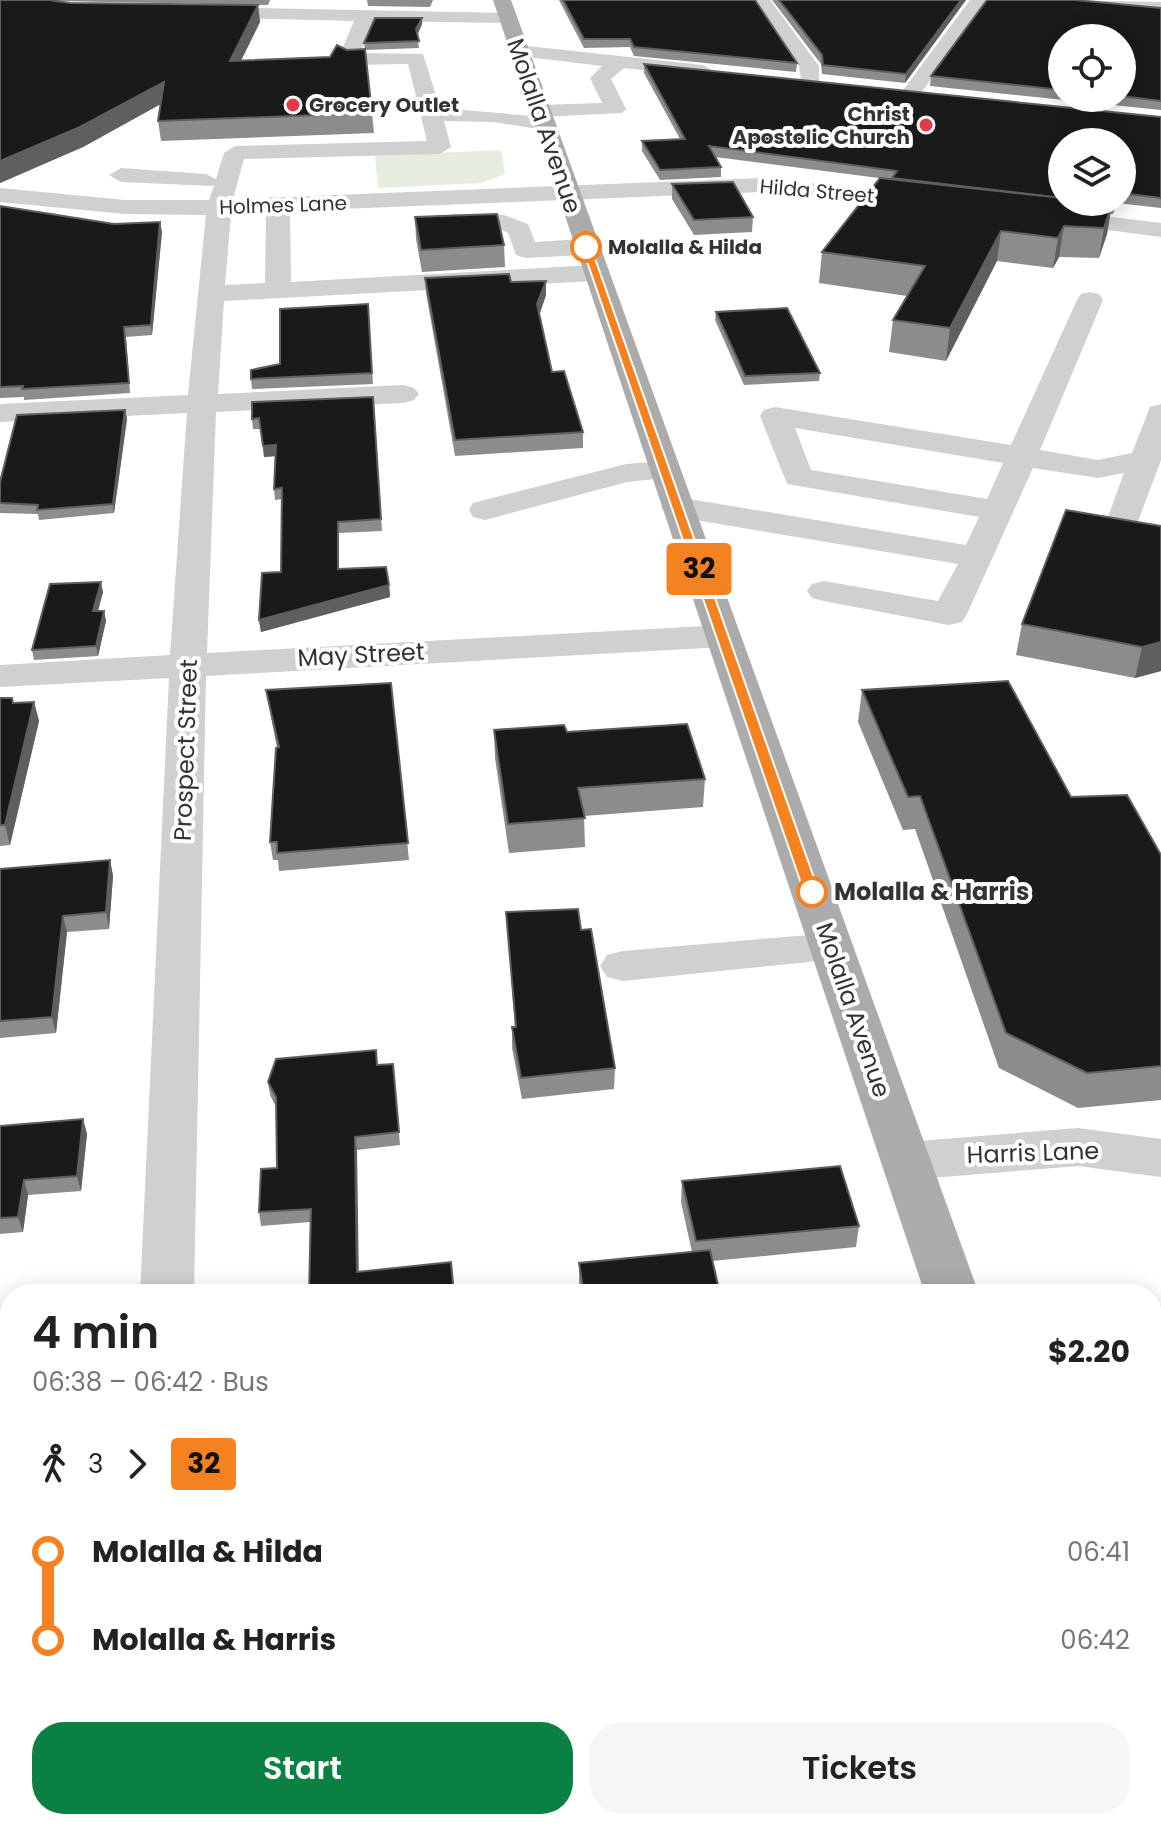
<!DOCTYPE html>
<meta charset="utf-8">
<style>
:root{--surface:#fff;--page:#f6f6f6;--text:#222;--muted:#767676;--accent:#0b8043}
body{margin:0;font-family:Poppins,sans-serif;background:var(--page);color:var(--text);height:100vh;display:flex;flex-direction:column;font-size:30px;white-space:nowrap}
*{box-sizing:border-box;margin:0}
p{font-size:26px;color:var(--muted)}
.icon{flex:none;width:44px;height:44px;fill:none;stroke:currentColor;stroke-width:2;stroke-linecap:round;stroke-linejoin:round}
.map{position:relative;flex:1;overflow:hidden}
.sheet{position:absolute;left:0px;top:1284px;width:1162px;height:546px;display:flex;flex-direction:column;background:var(--surface);border-radius:32px 32px 0 0;box-shadow:0 4px 20px #0003}
.sheet>*{flex:none}
.badge{padding:0 16px;border-radius:6px;font-size:28px;line-height:52px}
.fabs{position:absolute;left:1048px;top:24px;display:grid;gap:16px}
.fabs a{display:grid;place-items:center;width:88px;height:88px;border-radius:50%;background:var(--surface);box-shadow:0 4px 20px #0003;font-size:40px}
.map>.badge{position:absolute;translate:-50% -50%;box-shadow:0 0 0 4px #fff}
.legs{display:flex;align-items:center;gap:12px;height:88px;padding:0 32px;font-size:26px}
.legs p{margin-inline-start:auto}
.head{display:flex;align-items:center;justify-content:space-between;height:136px;padding:0 32px}
h1{font-size:44px;font-weight:600;line-height:60px}
.button{display:flex;gap:16px;margin-top:auto;padding:16px 32px}
.button a{flex:1;height:92px;border-radius:32px;background:var(--accent);color:#fff;font-size:32px;font-weight:600;line-height:92px;text-align:center}
.button a+a{background:var(--page);color:var(--text)}
ul{padding:0 32px;list-style:none}
li{display:flex;align-items:center;gap:28px;height:88px;font-size:30px}
li i{display:grid;place-items:center;width:12px;height:100%;margin:0 10px;background:currentColor}
li i::after{content:'';width:20px;height:20px;margin:-10px;border:6px solid;border-radius:50%;background:var(--surface)}
li p{margin-inline-start:auto}
li:first-child i{background:linear-gradient(#0000 50%,currentColor 0)}
li:last-child i{background:linear-gradient(currentColor 50%,#0000 0)}
.map>svg:first-child{display:block}
</style>
<div class="map">
<svg width="1161" height="1829" viewBox="0 0 1161 1829">
<rect width="100%" height="100%" fill="#fff"/>
<path fill="#e6ecdf" d="M501,150L505,174L481,183L378,188L375,156Z"/>
<g fill="none" stroke-linecap="round" stroke-linejoin="round">
<g fill="#d0d0d0" fill-rule="evenodd">
<path d="M752,0H770L819,66V83L816,87H802L799,66Z"/>
<path d="M970,0H988L918,97H904L901,93Z"/>
<path d="M1062,0L1161,2V14L1071,5Z"/>
<path d="M201,7L514,13V21L507,23L373,21L360,53L423,54L440,108L532,116L528,111L539,105L602,103L590,78L602,66L511,55L508,51L511,47L518,45L703,65L713,71L703,77L624,68L611,79L626,109L622,113L543,117L555,124L544,130L493,122L444,121L451,147L440,154L244,159L233,199L762,178L924,195L936,202L924,209L762,192L290,211L291,282L595,265L608,273L595,281L224,301L218,394L404,385L414,388L419,394L414,400L404,403L216,412L207,653L723,625L736,628L741,636L736,644L723,647L206,676L194,1294H140L169,678L0,687V665L170,655L187,413L0,422V404L188,395L206,215L125,214L0,202V188L125,200H209L214,186L121,182L109,175L121,168L206,174L216,179L224,153L235,146L427,141L408,64L348,65L338,59L354,21L194,17L192,13ZM266,212L265,283L225,285L231,214Z"/>
<path d="M1048,209L1161,223V237L1039,221L1036,216Z"/>
<path d="M453,214L504,215L528,224L535,242L583,239L596,247L583,255L525,258L516,255L508,233L500,229L444,226L441,221Z"/>
<path d="M1090,292L1099,294L1103,300L1040,450L1098,460L1132,453L1150,407L1161,404V460L1131,540L1119,543L1107,540L1102,533L1124,473L1098,478L1033,468L967,614L962,622L949,625L824,601L812,598L807,591L812,584L824,581L938,601L958,564L677,517L666,514L661,507L666,500L677,497L966,545L979,517L787,484L760,416L764,410L775,407L1011,445L1077,300L1081,294ZM795,428L1003,463L987,499L811,470Z"/>
<path d="M664,461L675,463L680,470L675,477L627,482L485,520L473,517L469,510L473,503L626,464Z"/>
<path d="M832,933L848,938L854,948L848,958L623,981L607,977L600,966L607,955L623,951Z"/>
<path d="M1078,1128L1161,1139V1177L1078,1166L906,1180L888,1174L881,1161L888,1148L906,1142Z"/>
<rect x="113" y="1820" width="70" height="9"/>
<path d="M266,1820H419L415,1829H262Z"/>
<rect x="491" y="1820" width="70" height="9"/>
</g>
<g fill="#ababab" fill-rule="evenodd">
<path d="M493,0H511L979,1294H925Z"/>
<path d="M1152,1792L1161,1796V1829H1105L1101,1820H1152Z"/>
</g>
</g>
<g fill="#8c8c8c" fill-rule="evenodd">
<path d="M0,0H270L268,5L55,1L70,3L258,5L260,22L241,60L372,113L374,133L161,141L158,121L161,104L83,147L0,183Z"/>
<path d="M367,0H433L430,7L368,6Z"/>
<path d="M559,0H755L797,63L796,72L634,56L630,47L584,48Z"/>
<path d="M772,0H966L905,83L822,74L821,64Z"/>
<path d="M1161,8V110L930,86L931,76ZM1062,38H1122V98H1062Z"/>
<path d="M422,24L417,34L419,48L365,50L364,43Z"/>
<path d="M644,64L1161,117V208L1117,203L1113,214H1110L1107,234L1099,258L1059,257L1053,268L997,261L946,361L889,352L893,320L907,296L819,283L822,252L879,178L715,157L721,167V177L660,180L642,151V141L680,139L644,73ZM1122,142V202H1062Z"/>
<path d="M672,184L753,217L752,232L694,235L672,199Z"/>
<path d="M0,206L162,232L152,335L126,337L130,393L24,400V397L0,398Z"/>
<path d="M415,217L504,245L505,267L422,272L416,239Z"/>
<path d="M425,278L511,282L546,281V295L539,314L552,372L583,432V448L455,456L426,293Z"/>
<path d="M368,304L373,384L252,389L251,379L280,364Z"/>
<path d="M716,312L820,373L819,381L744,385L715,320Z"/>
<path d="M373,397L382,531L339,533V569L389,585L390,597L261,632L259,620L281,572L282,499L275,500L274,489L275,456L264,457L261,429H253L252,419Z"/>
<path d="M125,410L127,419L114,513L39,520L38,514L0,513V482Z"/>
<path d="M1161,526V671L1135,678L1016,655L1022,624Z"/>
<path d="M103,592L98,611H104L106,621L98,656L34,660L32,650Z"/>
<path d="M391,683L409,860L279,871L278,860H273L270,842L277,748L269,707L266,690Z"/>
<path d="M862,690L1071,797L1161,855V1100L1078,1108L999,1068L915,829L903,830L858,722Z"/>
<path d="M0,698L14,703L34,702L39,721L10,845L0,846Z"/>
<path d="M494,730L567,732L705,779L703,807L584,816L585,847L509,853L495,758Z"/>
<path d="M110,860L113,876L109,929L67,932L56,1033L0,1038V869Z"/>
<path d="M506,912L581,930L615,1068L614,1089L522,1099L512,1048V1027H515Z"/>
<path d="M393,1064L400,1145L357,1150L309,1294L310,1222L261,1226L259,1212L277,1168L276,1107L270,1095L268,1082Z"/>
<path d="M83,1119L87,1134L81,1191L28,1195L23,1232L0,1234V1126Z"/>
<path d="M682,1181L859,1226L856,1247L712,1261L720,1294H579V1263L692,1252L681,1202Z"/>
<path d="M10,1478V1539L0,1540V1480Z"/>
<path d="M4,1650L10,1664L5,1715L0,1716V1651Z"/>
</g>
<g fill="#5f5f5f">
<path d="M961,0H966L905,83L906,74Z"/>
<path d="M258,5L260,22L232,79L230,61Z"/>
<path d="M422,18V24L417,36L416,29Z"/>
<path d="M164,82L166,101L83,147L0,183V161Z"/>
<path d="M1112,204L1107,234L1099,258L1104,228Z"/>
<path d="M160,222L162,232L152,335L151,325Z"/>
<path d="M1064,226L1059,257L1053,268L1058,238Z"/>
<path d="M1001,231L997,261L946,361L950,328Z"/>
<path d="M546,281V295L538,319L537,304Z"/>
<path d="M125,410L127,419L114,513L113,504Z"/>
<path d="M276,445L277,456L264,457L263,446Z"/>
<path d="M338,522L339,533V581L338,569Z"/>
<path d="M101,582L103,592L95,621L93,611Z"/>
<path d="M389,585L390,597L261,632L259,620Z"/>
<path d="M104,611L106,621L98,656L96,646Z"/>
<path d="M1161,642V671L1135,678L1142,647Z"/>
<path d="M34,702L39,721L10,845L5,825Z"/>
<path d="M110,860L113,876L109,929L106,912Z"/>
<path d="M63,916L67,932L56,1033L52,1017Z"/>
<path d="M83,1119L87,1134L81,1191L77,1176Z"/>
<path d="M355,1137L357,1150L359,1285L357,1272Z"/>
<path d="M24,1180L28,1195L23,1232L18,1217Z"/>
<path d="M4,1650L10,1664L5,1715L0,1703Z"/>
</g>
<g fill="#1a1a1a" stroke="#5f5f5f" stroke-width="2">
<path d="M0,0H49L70,3L258,5L230,61L330,57L337,45L347,50L365,49L372,113L158,121L164,82L80,127L0,161Z"/>
<path d="M563,0H755L797,63L634,47L630,39H584Z"/>
<path d="M779,0H961L906,74L823,65L822,55Z"/>
<path d="M987,0H1075L1161,8V101L1122,96V38H1062V90L931,76Z"/>
<path d="M375,18H422L416,29L419,41L364,43Z"/>
<path d="M644,64L1161,117V198L1122,193V142H1062V198L892,178L897,171L709,146L721,167L660,170L642,141L685,139Z"/>
<path d="M880,178L1062,198V202H1094L1112,204L1104,228L1064,226L1058,238L1001,231L950,328L893,320L925,266L822,252Z"/>
<path d="M733,182L753,217L694,220L672,184Z"/>
<path d="M1097,202H1116L1115,204Z"/>
<path d="M0,206L114,224L160,222L151,325L124,327L129,383L22,389L23,386L0,387Z"/>
<path d="M497,214L504,245L421,250L415,217Z"/>
<path d="M509,274L511,282L546,281L537,304L552,372L564,371L583,432L455,440L425,278Z"/>
<path d="M368,304L372,373L251,379V370L280,364V309Z"/>
<path d="M787,308L820,373L745,376L716,312Z"/>
<path d="M373,397L381,519L338,522V569L386,567L389,585L259,620L262,573L281,572L282,488L274,489L276,445L263,446L259,418L252,419V402Z"/>
<path d="M125,410L113,504L37,510L38,505L0,503V482L17,415Z"/>
<path d="M1066,510L1161,526V642L1142,647L1022,624Z"/>
<path d="M101,582L93,611H104L96,646L32,650L50,584Z"/>
<path d="M1008,681L1071,797L1127,795L1161,855V1066L1087,1073L1006,1033L920,796L908,797L862,690Z"/>
<path d="M391,683L408,843L277,853V842H270L276,748L279,747L266,690Z"/>
<path d="M0,698H12L13,703L34,702L5,825H0Z"/>
<path d="M687,724L705,779L578,788L585,818L508,824L494,730L564,725L567,732Z"/>
<path d="M110,860L106,912L63,916L52,1017L0,1021V869Z"/>
<path d="M578,909L581,930L591,929L615,1068L521,1078L512,1027H516L506,912Z"/>
<path d="M376,1050L377,1065L393,1064L399,1132L355,1137L357,1272L451,1262L454,1294H309L311,1209L259,1212L261,1169L277,1168L276,1097L268,1082L276,1059Z"/>
<path d="M83,1119L77,1176L24,1180L18,1217L0,1218V1126Z"/>
<path d="M840,1166L859,1226L696,1241L682,1181Z"/>
<path d="M710,1250L720,1294H584L579,1263Z"/>
<path d="M10,1478V1524L0,1525V1480Z"/>
<path d="M4,1650L0,1692V1651Z"/>
</g>
<path fill="#f58220" stroke="#fff" stroke-width="2" d="M586,244L591,247L819,892L817,895L804,892L582,247Z"/>
<g fill="#e63946" stroke="#fff" stroke-width="3">
<circle cx="293" cy="105" r="8"/>
<circle cx="926" cy="125" r="8"/>
</g>
<g fill="#fff" stroke="#f58220" stroke-width="4">
<circle cx="586" cy="247" r="14"/>
<circle cx="812" cy="892" r="14"/>
</g>
<g text-anchor="middle" stroke-width="8" stroke-linejoin="round" paint-order="stroke">
<g font-size="20" font-weight="bold" fill="#333" stroke="#fff" text-anchor="start">
<text x="309" y="112">Grocery Outlet</text>
<text x="910" y="121" text-anchor="end">Christ<tspan x="910" dy="23">Apostolic Church</tspan></text>
</g>
<g font-size="20" fill="#333" stroke="#fff">
<text transform="translate(817 191) rotate(5)" y="7">Hilda Street</text>
<text transform="translate(283 205) rotate(-2)" y="7">Holmes Lane</text>
</g>
<g font-size="20" font-weight="bold" fill="#333" stroke="#fff" text-anchor="start">
<text x="608" y="254">Molalla &amp; Hilda</text>
</g>
<g font-size="24" fill="#333" stroke="#fff">
<text transform="translate(544 126) rotate(71)" y="8">Molalla Avenue</text>
<text transform="translate(361 655) rotate(-3)" y="8">May Street</text>
<text transform="translate(186 750) rotate(-88)" y="8">Prospect Street</text>
<text transform="translate(853 1010) rotate(71)" y="8">Molalla Avenue</text>
<text transform="translate(1033 1153) rotate(-2)" y="8">Harris Lane</text>
</g>
<g font-size="24" font-weight="bold" fill="#333" stroke="#fff" text-anchor="start">
<text x="834" y="900">Molalla &amp; Harris</text>
</g>
</g>
</svg>
<div class="fabs">
<a><svg class="icon" aria-label="locate" viewBox="0 0 24 24"><circle cx="12" cy="12" r="6"/><path d="M12 2v4M12 18v4M2 12h4M18 12h4"/></svg></a>
<a><svg class="icon" aria-label="layers" viewBox="0 0 24 24"><path d="M12 4l9 5-9 5-9-5zM3 14l9 5 9-5"/></svg></a>
</div>
<b class="badge" style="left:699px;top:569px;background:#f58220;color:#111">32</b>
<section class="sheet">
<div class="head"><div><h1>4 min</h1><p>06:38 – 06:42 · Bus</p></div><b>$2.20</b></div>
<div class="legs"><svg class="icon" aria-label="walk" viewBox="0 0 24 24"><circle cx="13" cy="4" r="2"/><path d="M13 8l-2 6 4 7M11 14l-3 7M7 12l3-4h3l4 4"/></svg>3<svg class="icon" aria-label="forward" viewBox="0 0 24 24"><path d="M9 5l7 7-7 7"/></svg><b class="badge" style="background:#f58220;color:#111">32</b></div>
<ul>
<li><i style="color:#f58220"></i><b>Molalla &amp; Hilda</b><p>06:41</p></li>
<li><i style="color:#f58220"></i><b>Molalla &amp; Harris</b><p>06:42</p></li>
</ul>
<div class="button"><a>Start</a><a>Tickets</a></div>
</section>
</div>
